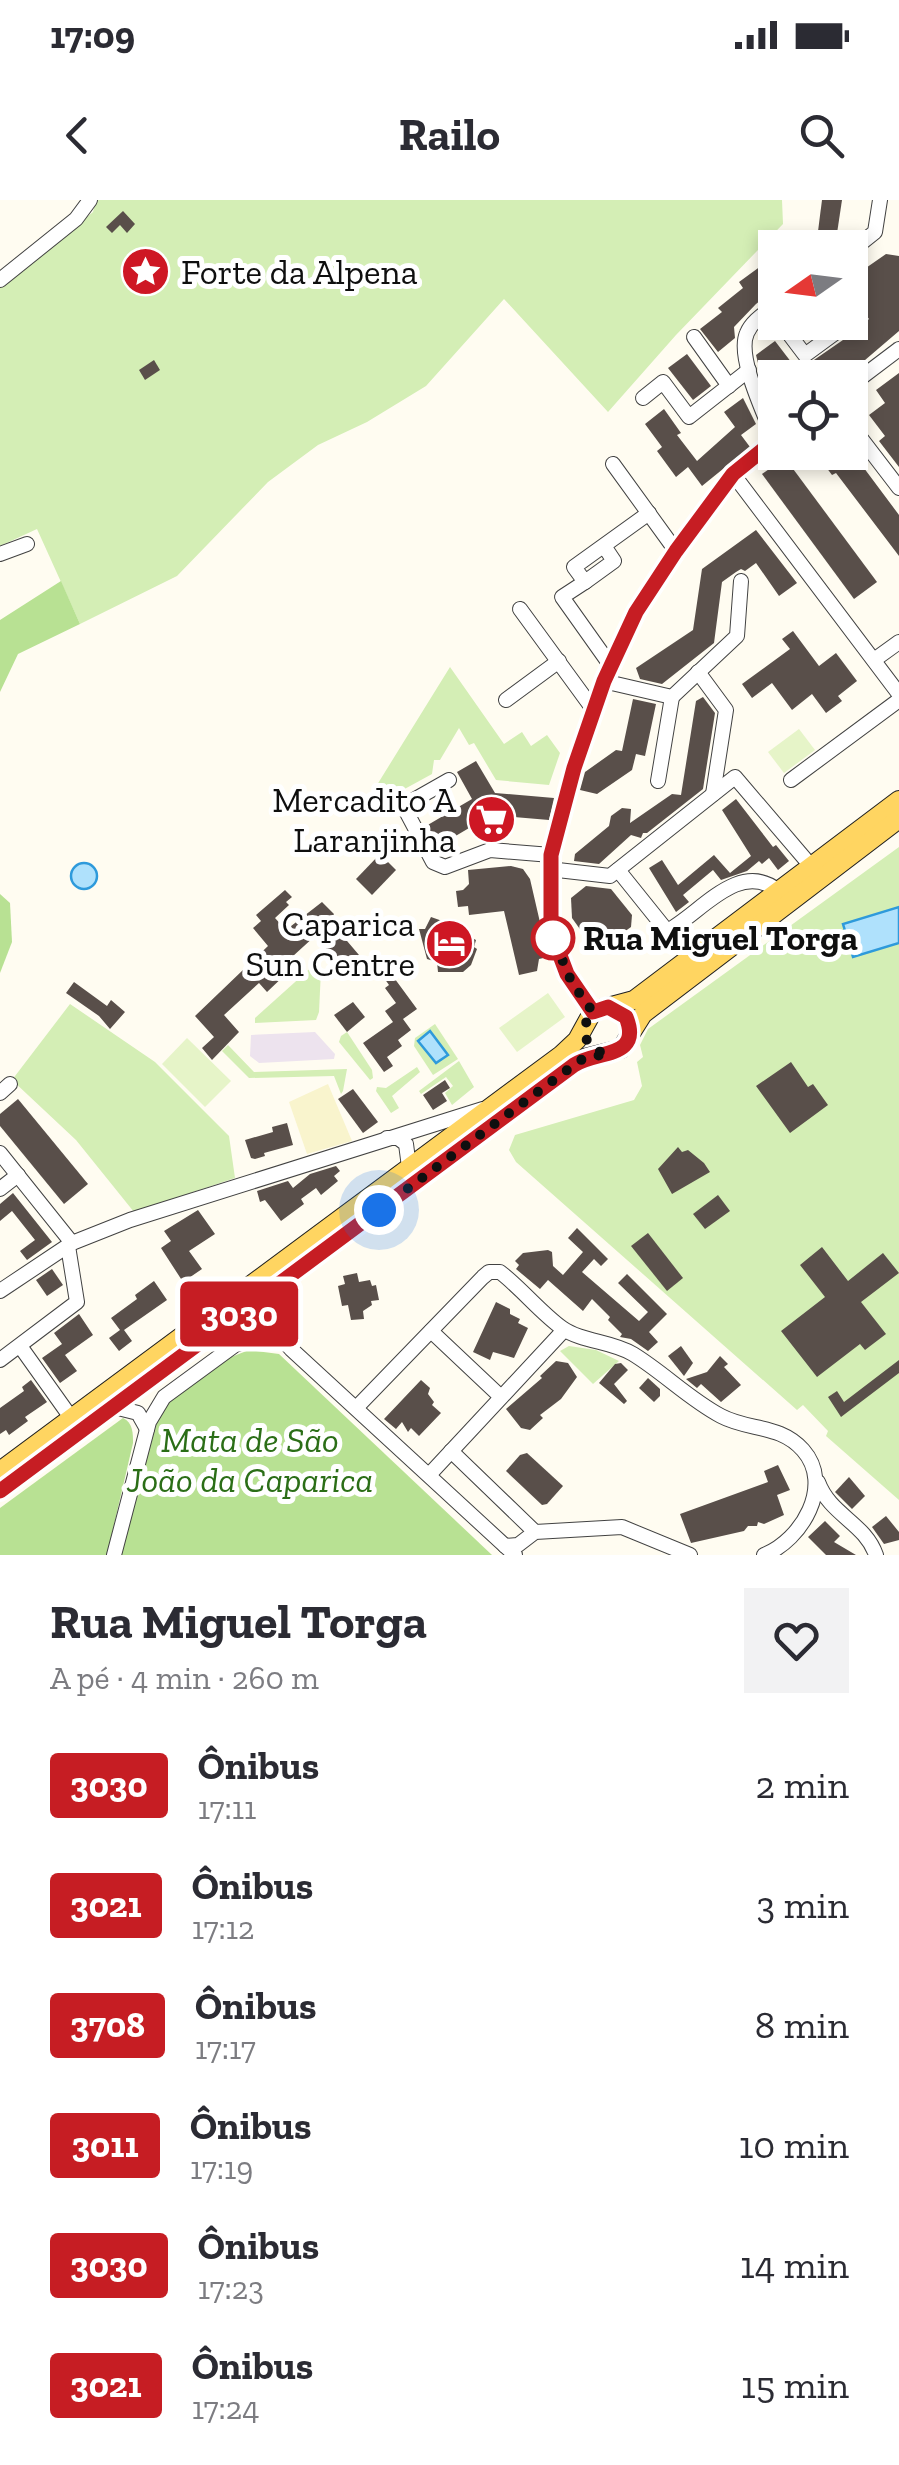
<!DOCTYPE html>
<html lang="pt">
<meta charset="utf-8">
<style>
:root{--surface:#fff;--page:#f2f2f3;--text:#2b2b33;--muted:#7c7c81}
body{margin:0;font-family:"Zilla Slab",serif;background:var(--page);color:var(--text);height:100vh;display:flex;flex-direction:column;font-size:38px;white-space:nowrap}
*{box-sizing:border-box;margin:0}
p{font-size:32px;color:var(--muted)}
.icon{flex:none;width:55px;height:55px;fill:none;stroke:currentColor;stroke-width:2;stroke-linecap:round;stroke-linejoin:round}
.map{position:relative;height:1355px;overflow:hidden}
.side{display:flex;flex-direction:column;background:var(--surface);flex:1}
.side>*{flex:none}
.badge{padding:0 20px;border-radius:8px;font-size:35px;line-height:65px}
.needle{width:65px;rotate:256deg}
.fabs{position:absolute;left:758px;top:30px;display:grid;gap:20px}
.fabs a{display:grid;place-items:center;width:110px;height:110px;border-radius:0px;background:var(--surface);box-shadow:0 5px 15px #0003;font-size:50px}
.you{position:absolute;width:50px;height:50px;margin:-25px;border:8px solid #fff;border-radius:50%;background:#1a73e8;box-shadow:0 0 0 15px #1a73e833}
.map>.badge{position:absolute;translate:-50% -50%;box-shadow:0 0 0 5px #fff}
.round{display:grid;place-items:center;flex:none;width:105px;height:105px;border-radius:0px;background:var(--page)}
.headline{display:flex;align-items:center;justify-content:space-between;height:170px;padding:0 50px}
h1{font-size:48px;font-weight:700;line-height:75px}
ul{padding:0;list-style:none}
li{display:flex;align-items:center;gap:30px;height:120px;padding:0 50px}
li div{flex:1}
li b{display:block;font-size:38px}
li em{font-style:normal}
li .badge{min-width:110px;font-weight:700;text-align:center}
.status{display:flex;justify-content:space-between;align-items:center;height:70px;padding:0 50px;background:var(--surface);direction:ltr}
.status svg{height:28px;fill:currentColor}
header{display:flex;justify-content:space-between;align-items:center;height:130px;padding:0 50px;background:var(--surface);font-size:45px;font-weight:700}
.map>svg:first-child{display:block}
</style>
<div class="status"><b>17:09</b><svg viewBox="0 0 49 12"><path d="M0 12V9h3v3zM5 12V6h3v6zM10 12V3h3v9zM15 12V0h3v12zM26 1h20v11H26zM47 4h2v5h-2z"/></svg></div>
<header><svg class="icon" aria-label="back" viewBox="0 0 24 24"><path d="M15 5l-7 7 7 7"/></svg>Railo<svg class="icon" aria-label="search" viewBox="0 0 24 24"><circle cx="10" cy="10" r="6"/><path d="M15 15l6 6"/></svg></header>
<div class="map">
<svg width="899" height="1355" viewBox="0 0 899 1355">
<rect width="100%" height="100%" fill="#fffcf1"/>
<path fill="#ede3ee" d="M315,832L335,854L334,859L259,863L250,856L251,835Z"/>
<path fill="#f9f4cd" d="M328,884L352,941L307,954L289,902Z"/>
<g fill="#d4eeb5">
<path d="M96,0H782L783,24L676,135L608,212L504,99L426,186L367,222L318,245L268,282L177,376L80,424L37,329L0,346V88L93,12Z"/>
<path d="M450,467L504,544L522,532L531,546L547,535L560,553L549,585L496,580L474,543L469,545L459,528L440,560H434L432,574L379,603L372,593Z"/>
<path d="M899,647V1300L826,1236L828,1231L803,1205L797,1210L516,962L509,950L515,935L634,900L642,886L637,862L643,857L640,845L648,829Z"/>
<path d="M314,765L321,770L319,812L316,820L255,823V818Z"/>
<path d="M70,804L155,862L229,936L235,978L134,1012L76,940L12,880Z"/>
<path d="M435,824L458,859L433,875L414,846L415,838Z"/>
<path d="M347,832L372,870L373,878L370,880L339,842L341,836Z"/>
<path d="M228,845L254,872L347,869L343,891L341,894L334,876L249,878L222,851Z"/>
<path d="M459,861L474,887L452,905L445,893L453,886L446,877L421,894L419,891Z"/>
<path d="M417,867L420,872L392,896L399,908L391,913L376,891L377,887L386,888Z"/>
<path d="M569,1146L596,1150L619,1161L593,1184L560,1151Z"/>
</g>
<g fill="#b8e193">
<path d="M61,381L80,424L18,454L0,492V420Z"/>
<path d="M0,694L10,703L12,742L0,773Z"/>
<path d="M249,1150L279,1154L492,1355H121L158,1218L175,1195L211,1165Z"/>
<path d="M123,1218C133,1223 133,1233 133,1243L107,1355H0V1308Z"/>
</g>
<g fill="#e6f4c8">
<path d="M799,529L815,550L784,573L768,552Z"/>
<path d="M548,793L565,817L517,852L499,828Z"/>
<path d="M187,838L231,881L205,907L162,864Z"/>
</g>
<g fill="#afe1fc" stroke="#2e9adb" stroke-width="2.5">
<circle cx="84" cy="676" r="13"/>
<path d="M899,707V743L853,757L843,724Z"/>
<path d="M430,831L448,855L436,863L418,841Z"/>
</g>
<g fill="#594f4a">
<path d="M822,0H842L836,40L817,39Z"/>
<path d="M123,11L135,24L127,33L120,25L112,33L106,27Z"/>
<path d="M775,51V89L756,104L734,127L735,138L718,152L700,129L722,112L718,108L743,88L739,82L765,63L764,60Z"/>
<path d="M886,54L899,56V131L844,178H775V189L759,167L756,155L775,141L798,171L856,131L869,119L860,107L850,111V79Z"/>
<path d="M794,122H831L807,140Z"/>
<path d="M687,154L711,186L693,200L668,168Z"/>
<path d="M154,160L160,170L145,180L139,170Z"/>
<path d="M899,173V267L879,241L885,236L869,215L885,203L876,190Z"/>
<path d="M743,198L756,224L741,235L750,247L702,286L688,267L676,277L657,251L662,247L645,224L664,209L681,233L677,235L697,261L735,227L724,212Z"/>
<path d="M828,252H846L852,259L855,256L899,315V356L836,273L832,275L826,267Z"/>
<path d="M785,258L877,382L854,399L762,274Z"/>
<path d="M756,330L797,383L779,396L756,363L745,371L741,369L736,372L722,382L714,443L662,484L640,479L636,468L693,430L702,369Z"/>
<path d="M793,431L819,466L836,453L857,481L838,496L842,501L826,513L812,494L792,510L772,483L752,498L742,484L790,449L782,439Z"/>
<path d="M703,497L715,513L703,589L647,633H643L641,638L631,635L599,664L574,661L575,654L609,626L611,616L622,608L631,609L630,623L672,594L681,595L696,501Z"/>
<path d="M633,499L656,504L645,556L636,554L632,570L597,594L580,590L585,572L616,550L622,551Z"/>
<path d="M476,561L495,593L554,598L549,620L491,615L437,647L426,626L472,599L457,572Z"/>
<path d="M736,599L773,647L776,645L789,661L778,670L769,658L762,664L759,661L747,671L721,680L713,670L683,695L689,702L676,712L649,668L662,660L678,685L714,655L730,673L751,656L722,610Z"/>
<path d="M380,654L396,670L372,695L356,679Z"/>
<path d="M511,666L523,669L530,679L548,757L539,759L537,771L519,775L504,711L469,715L468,706L458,707L456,691L463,690L469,684L468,670Z"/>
<path d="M586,686L611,689L632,715L631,727L603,747L592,746L572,718L571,698Z"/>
<path d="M285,690L292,697L286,702L289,705L275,718L286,730L322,702L334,714L330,721L359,755L344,769L315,736L281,767L287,773L267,792L259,783L224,815L239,832L212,860L202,848L214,837L195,816L268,746L253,728L261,721L256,715Z"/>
<path d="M431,717L465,729L464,734L476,740L474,747L477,749L471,765L463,772H438L437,762L427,759L419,729H425Z"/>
<path d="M381,760L417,809L403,819L411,830L398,840L402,846L387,857L393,866L384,872L363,843L393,822L385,811L396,803L385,788L389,785L375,765Z"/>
<path d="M74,782L107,806L111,800L125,812L110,829L99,816L66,793Z"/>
<path d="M353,802L365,817L347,832L334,815Z"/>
<path d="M791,862L808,887L813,884L828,905L790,933L756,886Z"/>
<path d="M445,880L450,888L442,893L447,901L433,910L423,895Z"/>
<path d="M353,889L378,922L363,933L338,899Z"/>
<path d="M18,899L88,984L64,1004L0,926V914Z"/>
<path d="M287,923L293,945L264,953L265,956L255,959L251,958L245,940L273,932L272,927Z"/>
<path d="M678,947L682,952L688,950L704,963L710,972L672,994L658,969Z"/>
<path d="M336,966L340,971L334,976L338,981L321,995L316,988L301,999L304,1004L281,1021L265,1000L260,1002L257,991L288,981L293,988L310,974Z"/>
<path d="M13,993L52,1042L27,1060L20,1051L35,1040L12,1011L0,1021V1004Z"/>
<path d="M718,995L730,1011L705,1029L693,1014Z"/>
<path d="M198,1010L215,1034L189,1051L202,1069L183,1082L161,1048L171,1041L164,1031Z"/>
<path d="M577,1028L608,1059L601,1066L594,1059L582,1072L639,1121L648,1112L618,1083L627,1074L667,1114L649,1132L658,1142L648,1151L631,1139L620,1137L622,1134L608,1120L610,1117L592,1099L583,1111L548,1080L540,1089L516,1069L519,1065L515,1061L523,1053L548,1050L552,1052L553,1066L563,1075L583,1052L568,1038Z"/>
<path d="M648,1033L683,1078L667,1091L631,1046Z"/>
<path d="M822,1047L848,1081L883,1053L899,1073L861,1102L886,1134L865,1150L860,1144L817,1177L781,1131L825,1097L800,1065Z"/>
<path d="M52,1069L63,1085L47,1096L36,1080Z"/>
<path d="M357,1073L359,1082L370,1080L372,1086L376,1085L379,1100L371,1101L372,1105L363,1111L364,1119L351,1120L348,1105L342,1106L338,1086L345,1084L343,1076Z"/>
<path d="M154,1081L167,1100L124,1130L132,1141L119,1151L109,1138L120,1130L111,1118L137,1099L135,1095Z"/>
<path d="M496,1102L510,1109V1114L520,1119L518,1123L528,1128L514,1158L493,1152L490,1160L473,1152Z"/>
<path d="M79,1114L93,1135L65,1155L77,1171L60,1183L42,1158L62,1144L54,1133Z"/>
<path d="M681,1146L693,1163L684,1176L668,1156Z"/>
<path d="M720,1156L728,1164L724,1167L741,1185L721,1202L701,1184L697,1188L686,1179L707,1172Z"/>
<path d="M899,1160V1173L841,1217L828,1197L837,1191L844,1202Z"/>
<path d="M556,1161L568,1163L577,1177L561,1199L540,1215L543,1218L530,1230L521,1228L506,1209L542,1178L540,1176Z"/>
<path d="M621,1163L628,1170L614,1184L627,1201L624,1204L599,1183L615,1164Z"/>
<path d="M648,1178L660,1189V1196L654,1202L639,1188Z"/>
<path d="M31,1180L47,1202L25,1217L28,1221L9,1235L6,1230L0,1234V1208L24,1191L22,1187Z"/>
<path d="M421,1180L430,1188L428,1194L434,1202L432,1205L441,1213L419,1236L411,1228L408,1232L402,1222L396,1229L384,1219Z"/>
<path d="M527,1253L563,1286L547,1304L542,1305L506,1271L520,1255Z"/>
<path d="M778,1265L790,1290L777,1295L784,1315L764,1324L758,1322L757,1326H748L744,1331L691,1343L680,1314L768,1282L764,1271Z"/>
<path d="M849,1277L865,1296L852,1309L835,1292Z"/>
<path d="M886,1316L899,1332V1340L884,1344L872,1327Z"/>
<path d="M825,1321L840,1336L834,1342L856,1355H826L808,1337Z"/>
</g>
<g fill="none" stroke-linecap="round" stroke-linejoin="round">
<defs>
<g id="minor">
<path d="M850,52L875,32L880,0"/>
<path d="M0,80L76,19L90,0"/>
<path d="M780,122L805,155L850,122"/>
<path d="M694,137L729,186"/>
<path d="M850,186L899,149"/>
<path d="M643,198L663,182L689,217L749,170"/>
<path d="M850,224L899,288"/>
<path d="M775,241C766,217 736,157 747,133C752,121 765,113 775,105"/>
<path d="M613,264L676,351"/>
<path d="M733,274L899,494"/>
<path d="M604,346L614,361L585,382L574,367L649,313"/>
<path d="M0,354L27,344"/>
<path d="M585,382L562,397L611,466"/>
<path d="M520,409L593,509"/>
<path d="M874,460L899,442"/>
<path d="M698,472L726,510L713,594"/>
<path d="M603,481L672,497L737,436L741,381"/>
<path d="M506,500L559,461"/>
<path d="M449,580L412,601L406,611L433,662L445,667L490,650L551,655"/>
<path d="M791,580L899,500"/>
<path d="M658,581L672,497"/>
<path d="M549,669L610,676L735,577L811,666"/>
<path d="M618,670L667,731C700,714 738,660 777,690"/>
<path d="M593,811L564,768L551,721V655L574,568L603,481L636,412L676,351L733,274L775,240"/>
<path d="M0,893L10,884"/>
<path d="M387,938H398L406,944L409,967"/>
<path d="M0,953L72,1043"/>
<path d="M0,989L18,975"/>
<path d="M0,1091L72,1043L130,1020L483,909"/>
<path d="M251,1104L291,1149L515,1355"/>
<path d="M431,1131L501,1197"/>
<path d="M20,1146L72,1219"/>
<path d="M0,1160L77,1102L68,1046"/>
<path d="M114,1207L138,1213L147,1229"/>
<path d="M357,1207L483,1077L489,1072H500C522,1089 540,1112 562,1128C582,1142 612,1141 633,1154C664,1173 689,1199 721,1216C749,1231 780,1224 803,1250C834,1285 802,1340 764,1355"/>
<path d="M451,1251L535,1332"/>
<path d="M429,1275L564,1130"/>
<path d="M818,1282C830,1315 865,1323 876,1355"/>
<path d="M505,1346L518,1345L535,1332L622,1327L690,1355"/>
<path d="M114,1355L149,1222L164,1197L235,1145L275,1130"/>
</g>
<g id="major">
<path d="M0,1271L561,855L577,840L593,811L634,800L899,600"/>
<path d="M0,1291L574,865L585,858L621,849L643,814L899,619"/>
</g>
</defs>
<use href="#minor" stroke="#424242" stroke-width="16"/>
<use href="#major" stroke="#202020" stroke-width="20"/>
<use href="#minor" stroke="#fff" stroke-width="14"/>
<use href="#major" stroke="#ffd561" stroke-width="18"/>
</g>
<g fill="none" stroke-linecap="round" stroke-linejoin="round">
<defs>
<path id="line" d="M0,1291L574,865C596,850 643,859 626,817L608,807L593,812L567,774L553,737L551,721V655L574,568L604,481L636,412L676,351L733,274L775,240"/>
</defs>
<use href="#line" stroke="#fff" stroke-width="22"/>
<use href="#line" stroke="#c61d23" stroke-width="15"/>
<path stroke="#0f0f0f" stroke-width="10" stroke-dasharray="0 18" d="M379,1010L574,865L584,858L608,854C585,850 577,829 593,812L572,783L553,738"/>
</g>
<defs>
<symbol id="sight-disc" viewBox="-11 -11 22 22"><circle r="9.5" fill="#ce1724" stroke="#fff"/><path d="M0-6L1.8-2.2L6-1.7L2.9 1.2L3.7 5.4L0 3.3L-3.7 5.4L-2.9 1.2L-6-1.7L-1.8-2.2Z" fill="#fff"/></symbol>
<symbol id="supermarket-disc" viewBox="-11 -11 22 22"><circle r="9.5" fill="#ce1724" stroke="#fff"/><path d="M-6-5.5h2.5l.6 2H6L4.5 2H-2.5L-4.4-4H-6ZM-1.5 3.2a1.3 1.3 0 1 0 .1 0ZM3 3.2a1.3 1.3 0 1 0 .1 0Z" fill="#fff"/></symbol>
<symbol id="hotel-disc" viewBox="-11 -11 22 22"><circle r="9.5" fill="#ce1724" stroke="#fff"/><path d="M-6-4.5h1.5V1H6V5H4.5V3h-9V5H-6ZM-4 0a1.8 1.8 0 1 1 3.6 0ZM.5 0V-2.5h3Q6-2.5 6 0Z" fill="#fff"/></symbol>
</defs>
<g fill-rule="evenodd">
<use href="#sight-disc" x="118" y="44" width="55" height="55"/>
<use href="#supermarket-disc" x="464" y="592" width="55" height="55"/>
<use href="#hotel-disc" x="422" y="716" width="55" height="55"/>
</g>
<circle fill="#fff" stroke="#c61d23" stroke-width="5" cx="553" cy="738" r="20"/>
<g text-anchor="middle" stroke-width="10" stroke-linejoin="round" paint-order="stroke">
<g font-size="35" fill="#0f0f0f" stroke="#fff" text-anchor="end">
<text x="181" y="84" text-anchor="start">Forte da Alpena</text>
<text x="456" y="612">Mercadito A<tspan x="456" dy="40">Laranjinha</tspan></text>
<text x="415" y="736">Caparica<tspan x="415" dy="40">Sun Centre</tspan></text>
</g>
<g font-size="35" font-weight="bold" fill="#0f0f0f" stroke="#fff" text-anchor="start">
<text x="583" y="750">Rua Miguel Torga</text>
</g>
<g font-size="35" font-style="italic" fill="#2b6e17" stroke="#fff">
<text x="250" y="1252">Mata de São<tspan x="250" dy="40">João da Caparica</tspan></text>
</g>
</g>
</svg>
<div class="fabs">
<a><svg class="needle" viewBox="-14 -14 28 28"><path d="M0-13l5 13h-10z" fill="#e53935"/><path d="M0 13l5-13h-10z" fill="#7c7c81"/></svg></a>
<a><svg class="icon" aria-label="locate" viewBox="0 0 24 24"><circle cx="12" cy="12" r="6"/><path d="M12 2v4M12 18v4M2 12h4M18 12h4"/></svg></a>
</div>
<div class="you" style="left:379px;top:1010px"></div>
<b class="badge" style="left:239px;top:1114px;background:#c61d23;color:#fff">3030</b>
</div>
<section class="side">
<div class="headline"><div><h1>Rua Miguel Torga</h1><p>A pé · 4 min · 260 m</p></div><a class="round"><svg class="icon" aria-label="heart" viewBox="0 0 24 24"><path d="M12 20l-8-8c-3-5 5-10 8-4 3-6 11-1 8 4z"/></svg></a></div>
<ul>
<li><span class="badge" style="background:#c61d23;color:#fff">3030</span><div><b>Ônibus</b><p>17:11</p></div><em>2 min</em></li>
<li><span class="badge" style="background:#c61d23;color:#fff">3021</span><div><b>Ônibus</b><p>17:12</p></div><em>3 min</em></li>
<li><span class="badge" style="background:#c61d23;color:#fff">3708</span><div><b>Ônibus</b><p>17:17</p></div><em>8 min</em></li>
<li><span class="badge" style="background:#c61d23;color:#fff">3011</span><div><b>Ônibus</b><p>17:19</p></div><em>10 min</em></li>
<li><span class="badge" style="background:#c61d23;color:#fff">3030</span><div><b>Ônibus</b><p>17:23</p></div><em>14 min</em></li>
<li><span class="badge" style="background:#c61d23;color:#fff">3021</span><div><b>Ônibus</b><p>17:24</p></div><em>15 min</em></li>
</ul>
</section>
